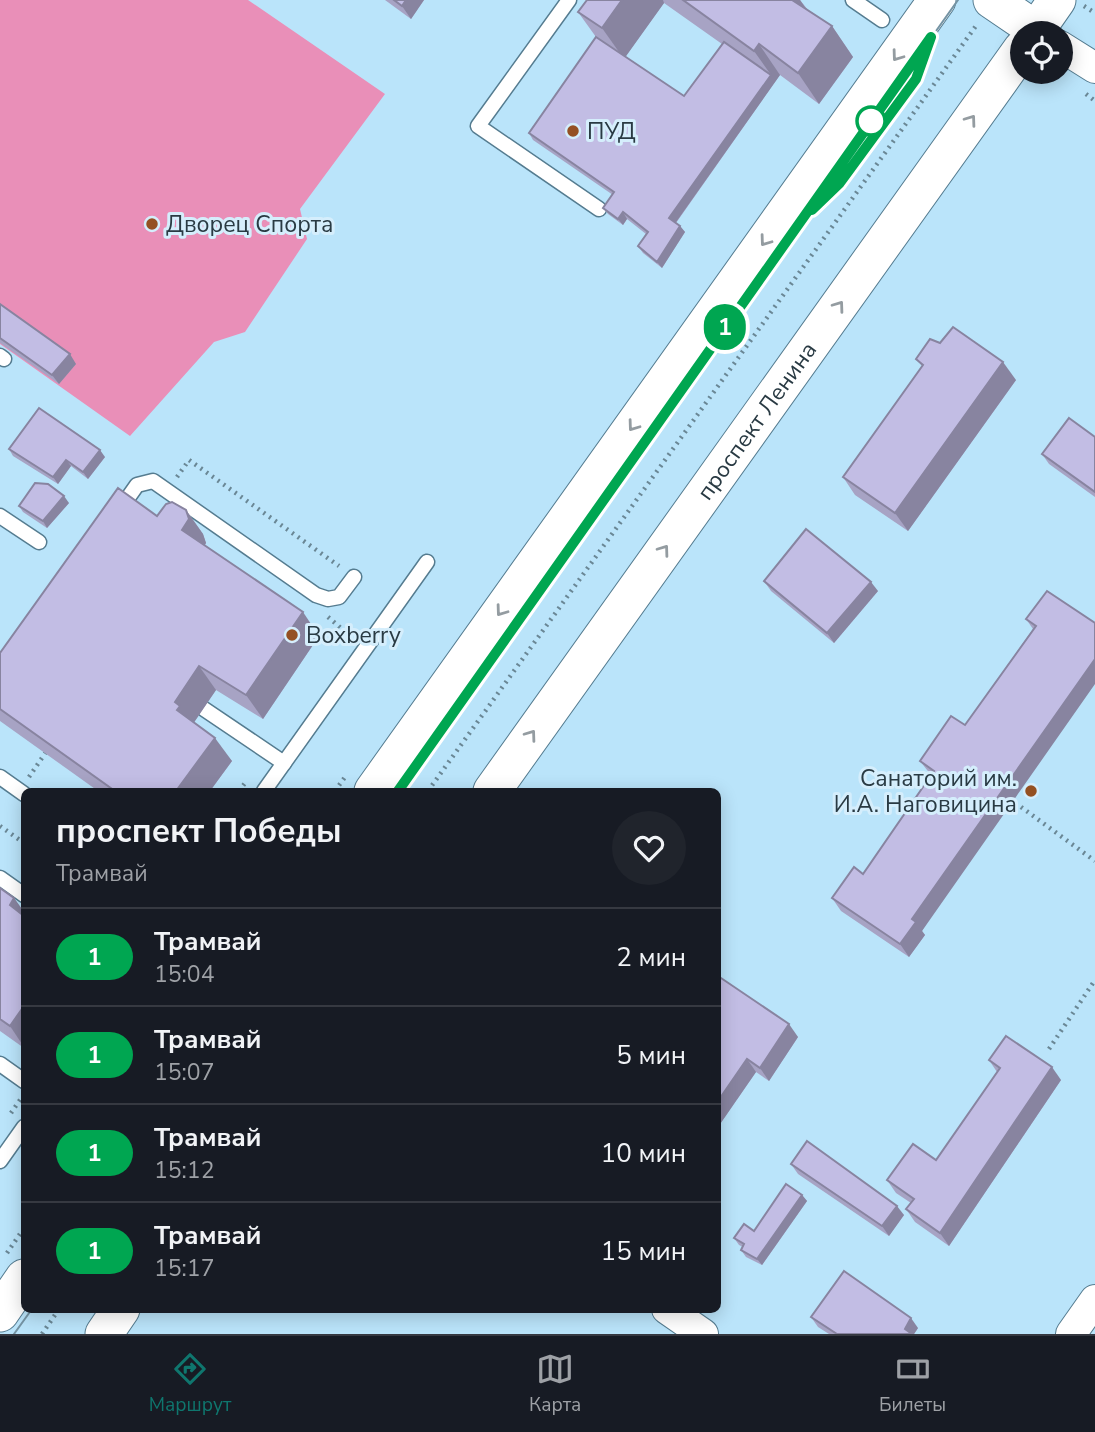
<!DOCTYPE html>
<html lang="ru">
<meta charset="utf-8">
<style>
:root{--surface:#171b24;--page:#20242c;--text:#f1f3f6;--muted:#9ea1a6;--line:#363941;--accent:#0f766e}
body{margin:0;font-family:"Nunito Sans",sans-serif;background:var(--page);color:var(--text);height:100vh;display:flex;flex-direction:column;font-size:26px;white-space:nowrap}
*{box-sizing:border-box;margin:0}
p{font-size:23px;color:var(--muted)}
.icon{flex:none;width:38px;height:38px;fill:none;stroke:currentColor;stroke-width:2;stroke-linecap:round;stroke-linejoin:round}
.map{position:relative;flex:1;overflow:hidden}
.details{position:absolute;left:21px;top:788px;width:700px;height:525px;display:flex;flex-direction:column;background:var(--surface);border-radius:10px;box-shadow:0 4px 18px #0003}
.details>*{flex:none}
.badge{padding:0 14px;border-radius:23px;font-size:24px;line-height:46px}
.buttons{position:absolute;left:1010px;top:21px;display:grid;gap:14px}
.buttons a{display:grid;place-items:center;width:63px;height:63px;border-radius:50%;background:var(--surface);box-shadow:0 4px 18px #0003;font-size:35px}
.map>.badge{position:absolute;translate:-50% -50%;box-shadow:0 0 0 4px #fff}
.round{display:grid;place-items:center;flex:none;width:74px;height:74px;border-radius:37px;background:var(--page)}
.overview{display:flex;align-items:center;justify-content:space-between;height:119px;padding:0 35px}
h1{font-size:33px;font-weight:700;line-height:52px}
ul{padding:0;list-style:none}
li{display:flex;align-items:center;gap:21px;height:98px;padding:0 35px;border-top:2px solid var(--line)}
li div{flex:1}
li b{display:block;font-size:26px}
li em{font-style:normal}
li .badge{min-width:77px;font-weight:700;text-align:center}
.tab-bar{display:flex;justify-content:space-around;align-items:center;height:98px;border-top:2px solid var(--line);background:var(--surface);font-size:19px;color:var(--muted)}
.tab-bar a{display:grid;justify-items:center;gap:4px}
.tab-bar .active{color:var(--accent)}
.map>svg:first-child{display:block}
</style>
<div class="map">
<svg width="1095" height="1334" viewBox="0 0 1095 1334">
<rect width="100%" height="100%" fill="#bae4fa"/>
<path fill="#e98fb8" d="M0,0H248L385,94L300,209L307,239L245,332L214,342L130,436L0,344Z"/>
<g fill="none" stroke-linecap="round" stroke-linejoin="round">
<defs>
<g id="service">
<path d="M569,0L478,126L599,209"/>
<path d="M853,0L882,20"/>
<path d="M0,356L4,359"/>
<path d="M118,512L137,485L153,481L316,595L328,599L339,597L354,577"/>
<path d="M0,516L39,542"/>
<path d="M204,709L284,763"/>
<path d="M0,777L24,794"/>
<path d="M264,791L427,562"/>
<path d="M0,878L24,895"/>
<path d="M0,1064L24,1081"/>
<path d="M0,1161L24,1127"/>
</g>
<g id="minor">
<path d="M1060,46L1095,68"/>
<path d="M667,1309L703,1334"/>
<path d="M1071,1334L1095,1300"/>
</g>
<g id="tertiary">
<path d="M992,0L1036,30"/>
<path d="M1034,33L1057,0"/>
<path d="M373,791L937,0"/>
<path id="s1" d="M492,791L1022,49"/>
<path d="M0,1313L24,1278"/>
<path d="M104,1334L121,1309"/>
</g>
</defs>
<use href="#service" stroke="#557c90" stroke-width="17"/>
<use href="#minor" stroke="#557c90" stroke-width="32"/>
<use href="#tertiary" stroke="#557c90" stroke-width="39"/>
<g stroke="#6a8795" stroke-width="4.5" stroke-dasharray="2 5" stroke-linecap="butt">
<path d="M1084,6L1095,13"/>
<path d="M1086,94L1095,101"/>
<path d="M177,477L189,460L339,566"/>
<path d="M328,617L349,635"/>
<path d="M29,777L48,749"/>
<path d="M239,791L245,783"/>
<path d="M335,791L345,777"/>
<path d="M428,791L978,23"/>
<path d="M1021,807L1095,861"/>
<path d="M0,826L24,843"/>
<path d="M1049,1049L1095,980"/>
<path d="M11,1113L22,1097"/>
<path d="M7,1253L24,1228"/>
<path d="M42,1334L59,1309"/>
</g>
<use href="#service" stroke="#fff" stroke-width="14"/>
<use href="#minor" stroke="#fff" stroke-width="30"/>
<use href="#tertiary" stroke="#fff" stroke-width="37"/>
<g stroke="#7594a4" stroke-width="2">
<path d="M823,199L839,184L916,79L924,57"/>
<path d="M398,791L958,0"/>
<path d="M14,1334L32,1309"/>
</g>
</g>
<g fill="#a7a3c4" fill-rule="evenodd">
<path d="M385,0H424L411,19Z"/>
<path d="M587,0H800L808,10L832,26L853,57L819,104L780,75L676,223L680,226L685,232L662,268L643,253L638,246L646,234L627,219L623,225L608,214L603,208L613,195L533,140L529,133L596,37L578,12ZM664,3L722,44L684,96L625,57Z"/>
<path d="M0,304L76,364L59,384L0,343Z"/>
<path d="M916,359L1016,380L908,531L855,495L843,477L922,366Z"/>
<path d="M1095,437V497L1049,464L1042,454Z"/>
<path d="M9,449L105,457L88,479L71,466L58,484L13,456Z"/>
<path d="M69,503L47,528L23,512L19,506Z"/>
<path d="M186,510L203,534L206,543L205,545L319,636L263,719L216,690L194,722L232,761L210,791H98L0,721V653L157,516Z"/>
<path d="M764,581L878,591L834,643L771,591Z"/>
<path d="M1026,619L1095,623L922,931L925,935L909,957L841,911L832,898L863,874L931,775L920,761L965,725L1033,629Z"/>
<path d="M0,888L14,898L24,912V1048L0,1031Z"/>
<path d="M718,976L798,1037L769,1081L756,1072L718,1127Z"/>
<path d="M989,1060L1061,1080L949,1246L915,1222L906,1209L911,1203L896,1193L887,1180L936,1160L997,1072Z"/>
<path d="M791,1164L904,1215L889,1236L798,1174Z"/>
<path d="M802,1195L807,1201L762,1265L746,1257L741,1250L743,1247L739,1245L734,1238L754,1231Z"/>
<path d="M811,1317L918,1328L914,1334H829L818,1327Z"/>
</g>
<g fill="#8884a0">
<path d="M406,0H424L411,19L402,6Z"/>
<path d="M622,0H663L664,3L624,59L602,28Z"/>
<path d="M792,0H800L816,23Z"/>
<path d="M832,26L853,57L819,104L798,73Z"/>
<path d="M759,44L780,75L674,225L669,218L771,75L754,51Z"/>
<path d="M623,212L627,219L623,225L618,219Z"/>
<path d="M680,226L685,232L662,268L657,262Z"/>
<path d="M70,354L76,364L59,384L52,375Z"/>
<path d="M1003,362L1016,380L908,531L895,513Z"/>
<path d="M100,450L105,457L88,479L83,472Z"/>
<path d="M66,460L71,466L58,484L53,477Z"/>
<path d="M64,496L69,503L47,528L43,521Z"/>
<path d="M186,510L203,534L206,543L199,553L182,530Z"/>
<path d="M871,582L878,591L834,643L827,633Z"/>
<path d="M303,612L319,636L263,719L246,695Z"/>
<path d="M1095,659V684L922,931L925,935L909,957L900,944L912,919Z"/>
<path d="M199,666L216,690L193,724L177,710L175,702Z"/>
<path d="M215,738L232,761L210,791H176Z"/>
<path d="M14,898L24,912V926L10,905Z"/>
<path d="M24,1006V1047L10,1026Z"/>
<path d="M789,1024L798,1037L769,1081L760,1068Z"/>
<path d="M747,1059L756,1072L718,1127V1101Z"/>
<path d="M1052,1067L1061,1080L949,1246L940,1233Z"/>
<path d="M802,1195L807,1201L762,1265L757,1259Z"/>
<path d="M897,1206L904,1215L889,1236L882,1226Z"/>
<path d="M911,1318L918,1328L914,1334H908L905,1329Z"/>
</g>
<g fill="#c2bde4" stroke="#8884a0" stroke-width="2">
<path d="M394,0H406L402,6Z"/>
<path d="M587,0H622L602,28L578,12Z"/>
<path d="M683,0H792L832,26L798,73L759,44L754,51Z"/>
<path d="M596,37L684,96L724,42L771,75L669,218L680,226L657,262L638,246L648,232L623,212L618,219L603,208L614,192L529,133Z"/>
<path d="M0,304L70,354L52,375L0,338Z"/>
<path d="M953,327L1003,362L895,513L843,477L923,365L916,359L930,339L940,343Z"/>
<path d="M39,408L100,450L83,472L66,460L53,477L9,449Z"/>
<path d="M1069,418L1095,437V492L1042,454Z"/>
<path d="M35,483L48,484L64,496L43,521L19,506Z"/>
<path d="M118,488L157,516L166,504L172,502L186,510L189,519L182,530L303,612L246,695L199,666L175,702L180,706L177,710L215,738L176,791H115L0,709V653Z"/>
<path d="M806,529L871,582L827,633L764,581Z"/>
<path d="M1047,591L1095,623V659L912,919L916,922L900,944L832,898L854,867L863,874L934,771L920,761L951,716L965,725L1036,626L1026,619Z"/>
<path d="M0,888L14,898L10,905L24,916V1006L10,1026L0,1019Z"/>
<path d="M718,976L789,1024L760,1068L747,1059L718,1101Z"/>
<path d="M1006,1036L1052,1067L940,1233L906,1209L914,1199L887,1180L913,1144L936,1160L1000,1068L989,1060Z"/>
<path d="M807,1141L897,1206L882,1226L791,1164Z"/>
<path d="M786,1184L802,1195L757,1259L741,1250L744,1244L734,1238L744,1224L754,1231Z"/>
<path d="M844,1271L911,1318L905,1329L912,1334H837L811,1317Z"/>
</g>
<defs><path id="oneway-chevron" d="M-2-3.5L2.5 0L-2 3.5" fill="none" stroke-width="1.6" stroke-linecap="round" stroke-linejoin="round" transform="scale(1.75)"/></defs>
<g stroke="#949ca1">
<use href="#oneway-chevron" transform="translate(897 56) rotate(126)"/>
<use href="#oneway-chevron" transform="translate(971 120) rotate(-54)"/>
<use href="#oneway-chevron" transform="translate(765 241) rotate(126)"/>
<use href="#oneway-chevron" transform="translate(839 306) rotate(-54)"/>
<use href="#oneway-chevron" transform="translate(633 426) rotate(126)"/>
<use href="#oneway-chevron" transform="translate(664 550) rotate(-54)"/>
<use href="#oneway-chevron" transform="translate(501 611) rotate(126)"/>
<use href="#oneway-chevron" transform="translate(531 735) rotate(-54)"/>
</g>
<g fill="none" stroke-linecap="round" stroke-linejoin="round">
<defs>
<path id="line" d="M398,791L931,37L916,79L839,184L812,210"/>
</defs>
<use href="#line" stroke="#fff" stroke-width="16"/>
<use href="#line" stroke="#00a651" stroke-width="10"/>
</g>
<circle fill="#fff" stroke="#00a651" stroke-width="3.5" cx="871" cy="121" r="14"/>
<g fill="#945022" stroke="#d5eefc" stroke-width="2.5">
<circle cx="573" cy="131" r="7"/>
<circle cx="152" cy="224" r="7"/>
<circle cx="292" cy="635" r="7"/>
<circle cx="1031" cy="791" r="7"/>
</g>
<g text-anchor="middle" stroke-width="6" stroke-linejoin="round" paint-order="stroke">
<g font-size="23" fill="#293a43" stroke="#d5eefc" text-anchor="start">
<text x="587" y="139">ПУД</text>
<text x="166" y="232">Дворец Спорта</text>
<text x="306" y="643">Boxberry</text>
<text x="1017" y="786" text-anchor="end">Санаторий им.<tspan x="1017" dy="26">И.А. Наговицина</tspan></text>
</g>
<g font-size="23" fill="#293a43" stroke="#d5eefc">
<text dy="8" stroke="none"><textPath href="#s1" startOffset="455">проспект Ленина</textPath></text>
</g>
</g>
</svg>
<div class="buttons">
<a><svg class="icon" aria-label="locate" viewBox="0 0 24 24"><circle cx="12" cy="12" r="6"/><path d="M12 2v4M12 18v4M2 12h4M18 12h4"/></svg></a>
</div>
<b class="badge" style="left:725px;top:327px;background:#00a651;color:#fff">1</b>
<section class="details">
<div class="overview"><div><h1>проспект Победы</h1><p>Трамвай</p></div><a class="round"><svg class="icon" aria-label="heart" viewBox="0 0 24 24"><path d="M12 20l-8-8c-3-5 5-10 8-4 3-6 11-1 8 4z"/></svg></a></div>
<ul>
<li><span class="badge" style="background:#00a651;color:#fff">1</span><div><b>Трамвай</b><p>15:04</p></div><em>2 мин</em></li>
<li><span class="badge" style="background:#00a651;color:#fff">1</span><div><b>Трамвай</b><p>15:07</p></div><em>5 мин</em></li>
<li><span class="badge" style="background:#00a651;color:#fff">1</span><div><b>Трамвай</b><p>15:12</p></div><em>10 мин</em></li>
<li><span class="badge" style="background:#00a651;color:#fff">1</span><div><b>Трамвай</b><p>15:17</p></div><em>15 мин</em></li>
</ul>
</section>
</div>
<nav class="tab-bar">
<a class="active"><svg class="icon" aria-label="directions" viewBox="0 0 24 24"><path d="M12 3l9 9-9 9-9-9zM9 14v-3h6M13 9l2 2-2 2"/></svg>Маршрут</a>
<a><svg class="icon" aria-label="map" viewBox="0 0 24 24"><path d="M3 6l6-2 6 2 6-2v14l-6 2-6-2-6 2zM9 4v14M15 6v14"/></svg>Карта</a>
<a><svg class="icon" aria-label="tickets" viewBox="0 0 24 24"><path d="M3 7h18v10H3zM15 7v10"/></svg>Билеты</a>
</nav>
